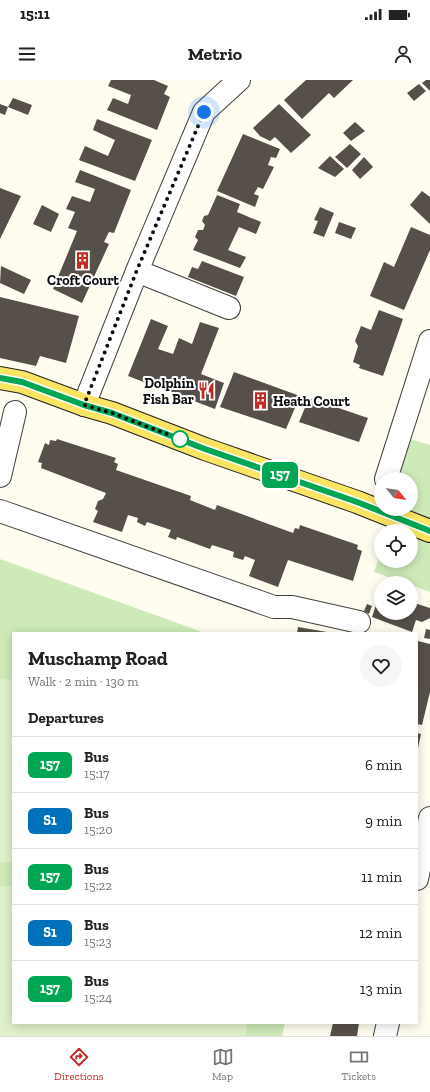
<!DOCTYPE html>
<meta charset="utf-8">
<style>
:root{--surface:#fff;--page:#f6f6f6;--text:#222;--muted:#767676;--line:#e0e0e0;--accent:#c12b23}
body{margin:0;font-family:"Zilla Slab",serif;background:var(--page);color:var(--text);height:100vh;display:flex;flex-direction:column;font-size:15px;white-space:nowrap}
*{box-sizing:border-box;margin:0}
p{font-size:13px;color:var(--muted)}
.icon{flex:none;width:22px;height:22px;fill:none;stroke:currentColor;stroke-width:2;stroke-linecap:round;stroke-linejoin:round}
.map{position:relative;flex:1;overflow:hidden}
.details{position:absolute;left:12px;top:552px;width:406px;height:392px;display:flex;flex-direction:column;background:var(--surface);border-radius:0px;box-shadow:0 2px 10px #0003}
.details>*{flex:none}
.badge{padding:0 8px;border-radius:6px;font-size:14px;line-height:26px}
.needle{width:26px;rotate:120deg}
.fabs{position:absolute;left:374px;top:392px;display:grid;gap:8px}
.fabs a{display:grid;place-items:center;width:44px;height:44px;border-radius:50%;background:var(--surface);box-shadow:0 2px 10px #0003;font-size:20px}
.you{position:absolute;width:20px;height:20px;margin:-10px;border:3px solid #fff;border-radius:50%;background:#1a73e8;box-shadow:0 0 0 6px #1a73e833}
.map>.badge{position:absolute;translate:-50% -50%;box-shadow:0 0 0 2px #fff}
h2{padding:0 16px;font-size:15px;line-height:36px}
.round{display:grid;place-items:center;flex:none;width:42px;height:42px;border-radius:21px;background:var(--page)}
.summary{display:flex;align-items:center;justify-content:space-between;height:68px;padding:0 16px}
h1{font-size:19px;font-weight:800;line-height:30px}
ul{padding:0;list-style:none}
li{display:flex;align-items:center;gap:12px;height:56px;padding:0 16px;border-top:1px solid var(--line)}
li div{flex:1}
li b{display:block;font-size:15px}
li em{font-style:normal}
li .badge{min-width:44px;font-weight:700;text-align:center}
.status{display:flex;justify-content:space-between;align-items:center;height:28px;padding:0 20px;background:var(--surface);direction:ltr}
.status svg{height:11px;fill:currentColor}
header{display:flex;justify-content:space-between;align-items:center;height:52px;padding:0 16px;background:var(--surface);font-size:18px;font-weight:800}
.tabs{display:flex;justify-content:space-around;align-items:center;height:56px;border-top:1px solid var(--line);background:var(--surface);font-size:11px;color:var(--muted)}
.tabs a{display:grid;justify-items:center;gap:2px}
.tabs .current{color:var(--accent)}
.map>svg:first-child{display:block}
</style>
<div class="status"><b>15:11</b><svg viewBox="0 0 49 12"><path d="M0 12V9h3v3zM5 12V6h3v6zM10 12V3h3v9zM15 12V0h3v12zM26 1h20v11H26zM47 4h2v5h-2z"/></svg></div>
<header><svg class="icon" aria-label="menu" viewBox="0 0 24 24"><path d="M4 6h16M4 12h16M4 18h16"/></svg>Metrio<svg class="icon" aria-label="person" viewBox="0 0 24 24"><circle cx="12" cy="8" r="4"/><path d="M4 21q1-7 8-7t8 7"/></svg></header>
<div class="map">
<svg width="430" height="956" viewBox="0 0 430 956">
<rect width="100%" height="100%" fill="#fffdef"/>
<g fill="#cdeab8">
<path d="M404,357L430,365V446L386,429H411V399H390Z"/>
<path d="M390,439L430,456V512L411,505V503H406L374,492L381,470V481H411V451H387Z"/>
<path d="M0,479L205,553H13V943H285L282,956H0Z"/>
</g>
<g fill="#e0f1ca">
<path d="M0,599L13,600V783L0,782Z"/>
<path d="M0,806L13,807V943H247L246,956H0Z"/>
</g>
<g fill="#57504a">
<path d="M111,0H154L168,6L164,14L170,17L157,50L107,30L113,18L128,24L131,15L108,6Z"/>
<path d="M306,0H353L334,18L329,13L302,39L284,20Z"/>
<path d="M426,0H430V11L422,3Z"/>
<path d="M419,4L426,11L414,21L407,13Z"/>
<path d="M13,18L32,25L28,35L8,27L5,35L0,33V24L8,27Z"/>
<path d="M279,24L311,55L291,73L275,57L270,61L260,56L253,48Z"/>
<path d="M97,39L152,60L135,101L79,80L85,66L108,76L115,60L93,50Z"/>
<path d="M355,42L365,51L351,61L343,53Z"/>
<path d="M243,54L280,69L276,78L271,77L268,85L274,87L263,109L258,107L254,114L259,116L255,127L217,111Z"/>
<path d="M350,64L361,74L347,88L335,77Z"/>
<path d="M330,76L344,89L335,97L318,88Z"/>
<path d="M364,77L373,87L360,99L352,90Z"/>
<path d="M80,90L131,110L114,153L109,152L104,162L109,164L82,223L53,209L77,151L68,148L75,132L66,129L72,116L90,122L95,109L75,102Z"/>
<path d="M0,108L21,116L0,159Z"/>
<path d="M422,111L430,117V144L410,125Z"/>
<path d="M217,115L240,124L237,132L261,142L256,154L239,147L228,170L246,177L240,188L193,170L198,160L195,157L198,150H203L205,145L202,141L204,136L208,135Z"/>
<path d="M42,125L59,134L51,152L33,144Z"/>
<path d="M320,127L334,133L324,157L313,153L318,141L314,140Z"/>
<path d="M339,142L356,148L351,159L335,153Z"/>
<path d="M411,147L430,155V170L404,230L370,216L384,182L394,187Z"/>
<path d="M202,181L244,197L236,216L188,197L192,187L198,189Z"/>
<path d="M1,186L31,200L24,214L0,203Z"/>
<path d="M0,217L79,236L66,283L40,276L36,286L0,278Z"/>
<path d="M379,230L403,239L383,296L359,288L360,285L353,282L358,266L355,261L361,246L371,250Z"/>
<path d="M151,239L168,246L158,269L173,274L179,258L192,264L200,242L219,248L201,294L224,303L215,329L128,296Z"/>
<path d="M234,292L300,316L286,349L220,327Z"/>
<path d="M309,318L368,338L359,362L299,342Z"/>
<path d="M57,359L116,378L114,382L118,384L116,390L191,416L190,420L215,430L217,425L293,453L295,448L299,449L300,445L358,465L357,469L362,471L353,501L288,480L278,507L249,496L255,480L245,476L243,480L233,477L234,472L212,465L210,469L177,457L176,460L168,457L171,450L147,442L145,446L137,442L138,438L128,435L122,452L93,442L98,431L95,429L98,421L103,419L106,413L41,388L42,383L38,382L45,363L49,365L50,360L56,361Z"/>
<path d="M381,510V533H411V522L430,528V538L422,542L416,540L412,552L372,537Z"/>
<path d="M367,524L372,526L369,534L364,531Z"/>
<path d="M298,547L327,552V553H297Z"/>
<path d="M426,549L430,550V559L424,558Z"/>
<path d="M418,561L430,564V612L422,645L417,644Z"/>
<path d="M417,653L421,654L418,668H417Z"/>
<path d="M333,943H359L357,956H330Z"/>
</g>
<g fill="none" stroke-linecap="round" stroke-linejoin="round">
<defs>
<g id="minor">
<path d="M137,191L229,228"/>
<path d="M84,325L137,191L204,32L239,0"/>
<path d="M0,396L15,332"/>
<path d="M386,399L430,261"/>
<path d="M0,431L274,527H292L359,542"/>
<path d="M417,799L430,738"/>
<path d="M385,956L388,943"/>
</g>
<path id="major" d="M0,298L22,302L84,325L112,333L205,369L357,422L430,451"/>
</defs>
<use href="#minor" stroke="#414141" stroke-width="24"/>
<use href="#major" stroke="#1f1f1f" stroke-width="24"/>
<use href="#minor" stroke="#fff" stroke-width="22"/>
<use href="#major" stroke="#fae463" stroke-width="22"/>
</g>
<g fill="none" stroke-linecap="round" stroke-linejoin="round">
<defs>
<path id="line" d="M0,298L22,302L84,325L112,333L205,369L357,422L430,451"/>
</defs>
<use href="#line" stroke="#fff" stroke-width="9"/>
<use href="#line" stroke="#00a651" stroke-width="6"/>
<path stroke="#0e0e0e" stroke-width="4" stroke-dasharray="0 7.2" d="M180,359L112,333L84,325L137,190L204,32"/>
</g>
<defs>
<symbol id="building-bare" viewBox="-9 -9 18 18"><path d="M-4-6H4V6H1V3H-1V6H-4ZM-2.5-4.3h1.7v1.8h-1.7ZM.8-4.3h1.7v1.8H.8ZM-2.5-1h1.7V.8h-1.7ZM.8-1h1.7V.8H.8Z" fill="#c12b23" stroke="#fff" stroke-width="2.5" paint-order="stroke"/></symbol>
<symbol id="restaurant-bare" viewBox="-9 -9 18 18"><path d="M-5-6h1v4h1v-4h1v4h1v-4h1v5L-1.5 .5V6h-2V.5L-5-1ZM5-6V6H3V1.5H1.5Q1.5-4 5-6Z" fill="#c12b23" stroke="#fff" stroke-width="2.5" paint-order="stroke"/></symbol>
</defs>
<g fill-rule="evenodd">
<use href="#building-bare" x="70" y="168" width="25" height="25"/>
<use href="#restaurant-bare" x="194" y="298" width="25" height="25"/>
<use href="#building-bare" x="248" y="308" width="25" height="25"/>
</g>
<circle fill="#fff" stroke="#00a651" stroke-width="2" cx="180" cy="359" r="8"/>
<g text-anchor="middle" stroke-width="4" stroke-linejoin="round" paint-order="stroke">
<g font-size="14" font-weight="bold" fill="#0e0e0e" stroke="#fff">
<text x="83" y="205">Croft Court</text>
<text x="194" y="308" text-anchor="end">Dolphin<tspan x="194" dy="16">Fish Bar</tspan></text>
<text x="273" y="326" text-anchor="start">Heath Court</text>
</g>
</g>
</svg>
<div class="fabs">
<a><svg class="needle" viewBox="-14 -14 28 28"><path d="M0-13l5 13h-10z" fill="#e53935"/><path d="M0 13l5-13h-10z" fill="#767676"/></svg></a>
<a><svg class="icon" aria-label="locate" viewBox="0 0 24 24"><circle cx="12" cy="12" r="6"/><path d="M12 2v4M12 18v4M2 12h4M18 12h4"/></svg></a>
<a><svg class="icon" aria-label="layers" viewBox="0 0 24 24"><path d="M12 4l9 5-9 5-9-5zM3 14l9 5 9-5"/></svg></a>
</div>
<div class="you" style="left:204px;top:32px"></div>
<b class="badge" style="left:280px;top:395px;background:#00a651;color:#fff">157</b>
<section class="details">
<div class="summary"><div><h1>Muschamp Road</h1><p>Walk · 2 min · 130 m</p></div><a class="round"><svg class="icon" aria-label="heart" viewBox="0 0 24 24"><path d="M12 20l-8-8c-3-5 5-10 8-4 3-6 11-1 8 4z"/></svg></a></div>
<h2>Departures</h2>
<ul>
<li><span class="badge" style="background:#00a651;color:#fff">157</span><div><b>Bus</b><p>15:17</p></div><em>6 min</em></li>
<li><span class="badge" style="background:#0072bc;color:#fff">S1</span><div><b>Bus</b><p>15:20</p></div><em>9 min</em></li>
<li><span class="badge" style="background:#00a651;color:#fff">157</span><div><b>Bus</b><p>15:22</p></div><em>11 min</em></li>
<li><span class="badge" style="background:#0072bc;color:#fff">S1</span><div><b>Bus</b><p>15:23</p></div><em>12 min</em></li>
<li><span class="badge" style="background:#00a651;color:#fff">157</span><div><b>Bus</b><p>15:24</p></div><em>13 min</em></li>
</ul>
</section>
</div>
<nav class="tabs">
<a class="current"><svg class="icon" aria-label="directions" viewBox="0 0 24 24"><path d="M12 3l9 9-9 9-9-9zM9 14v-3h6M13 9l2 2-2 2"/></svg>Directions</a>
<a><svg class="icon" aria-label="map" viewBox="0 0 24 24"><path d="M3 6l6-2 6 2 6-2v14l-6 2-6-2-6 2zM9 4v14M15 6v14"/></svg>Map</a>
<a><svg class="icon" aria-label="tickets" viewBox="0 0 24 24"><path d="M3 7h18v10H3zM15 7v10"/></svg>Tickets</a>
</nav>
